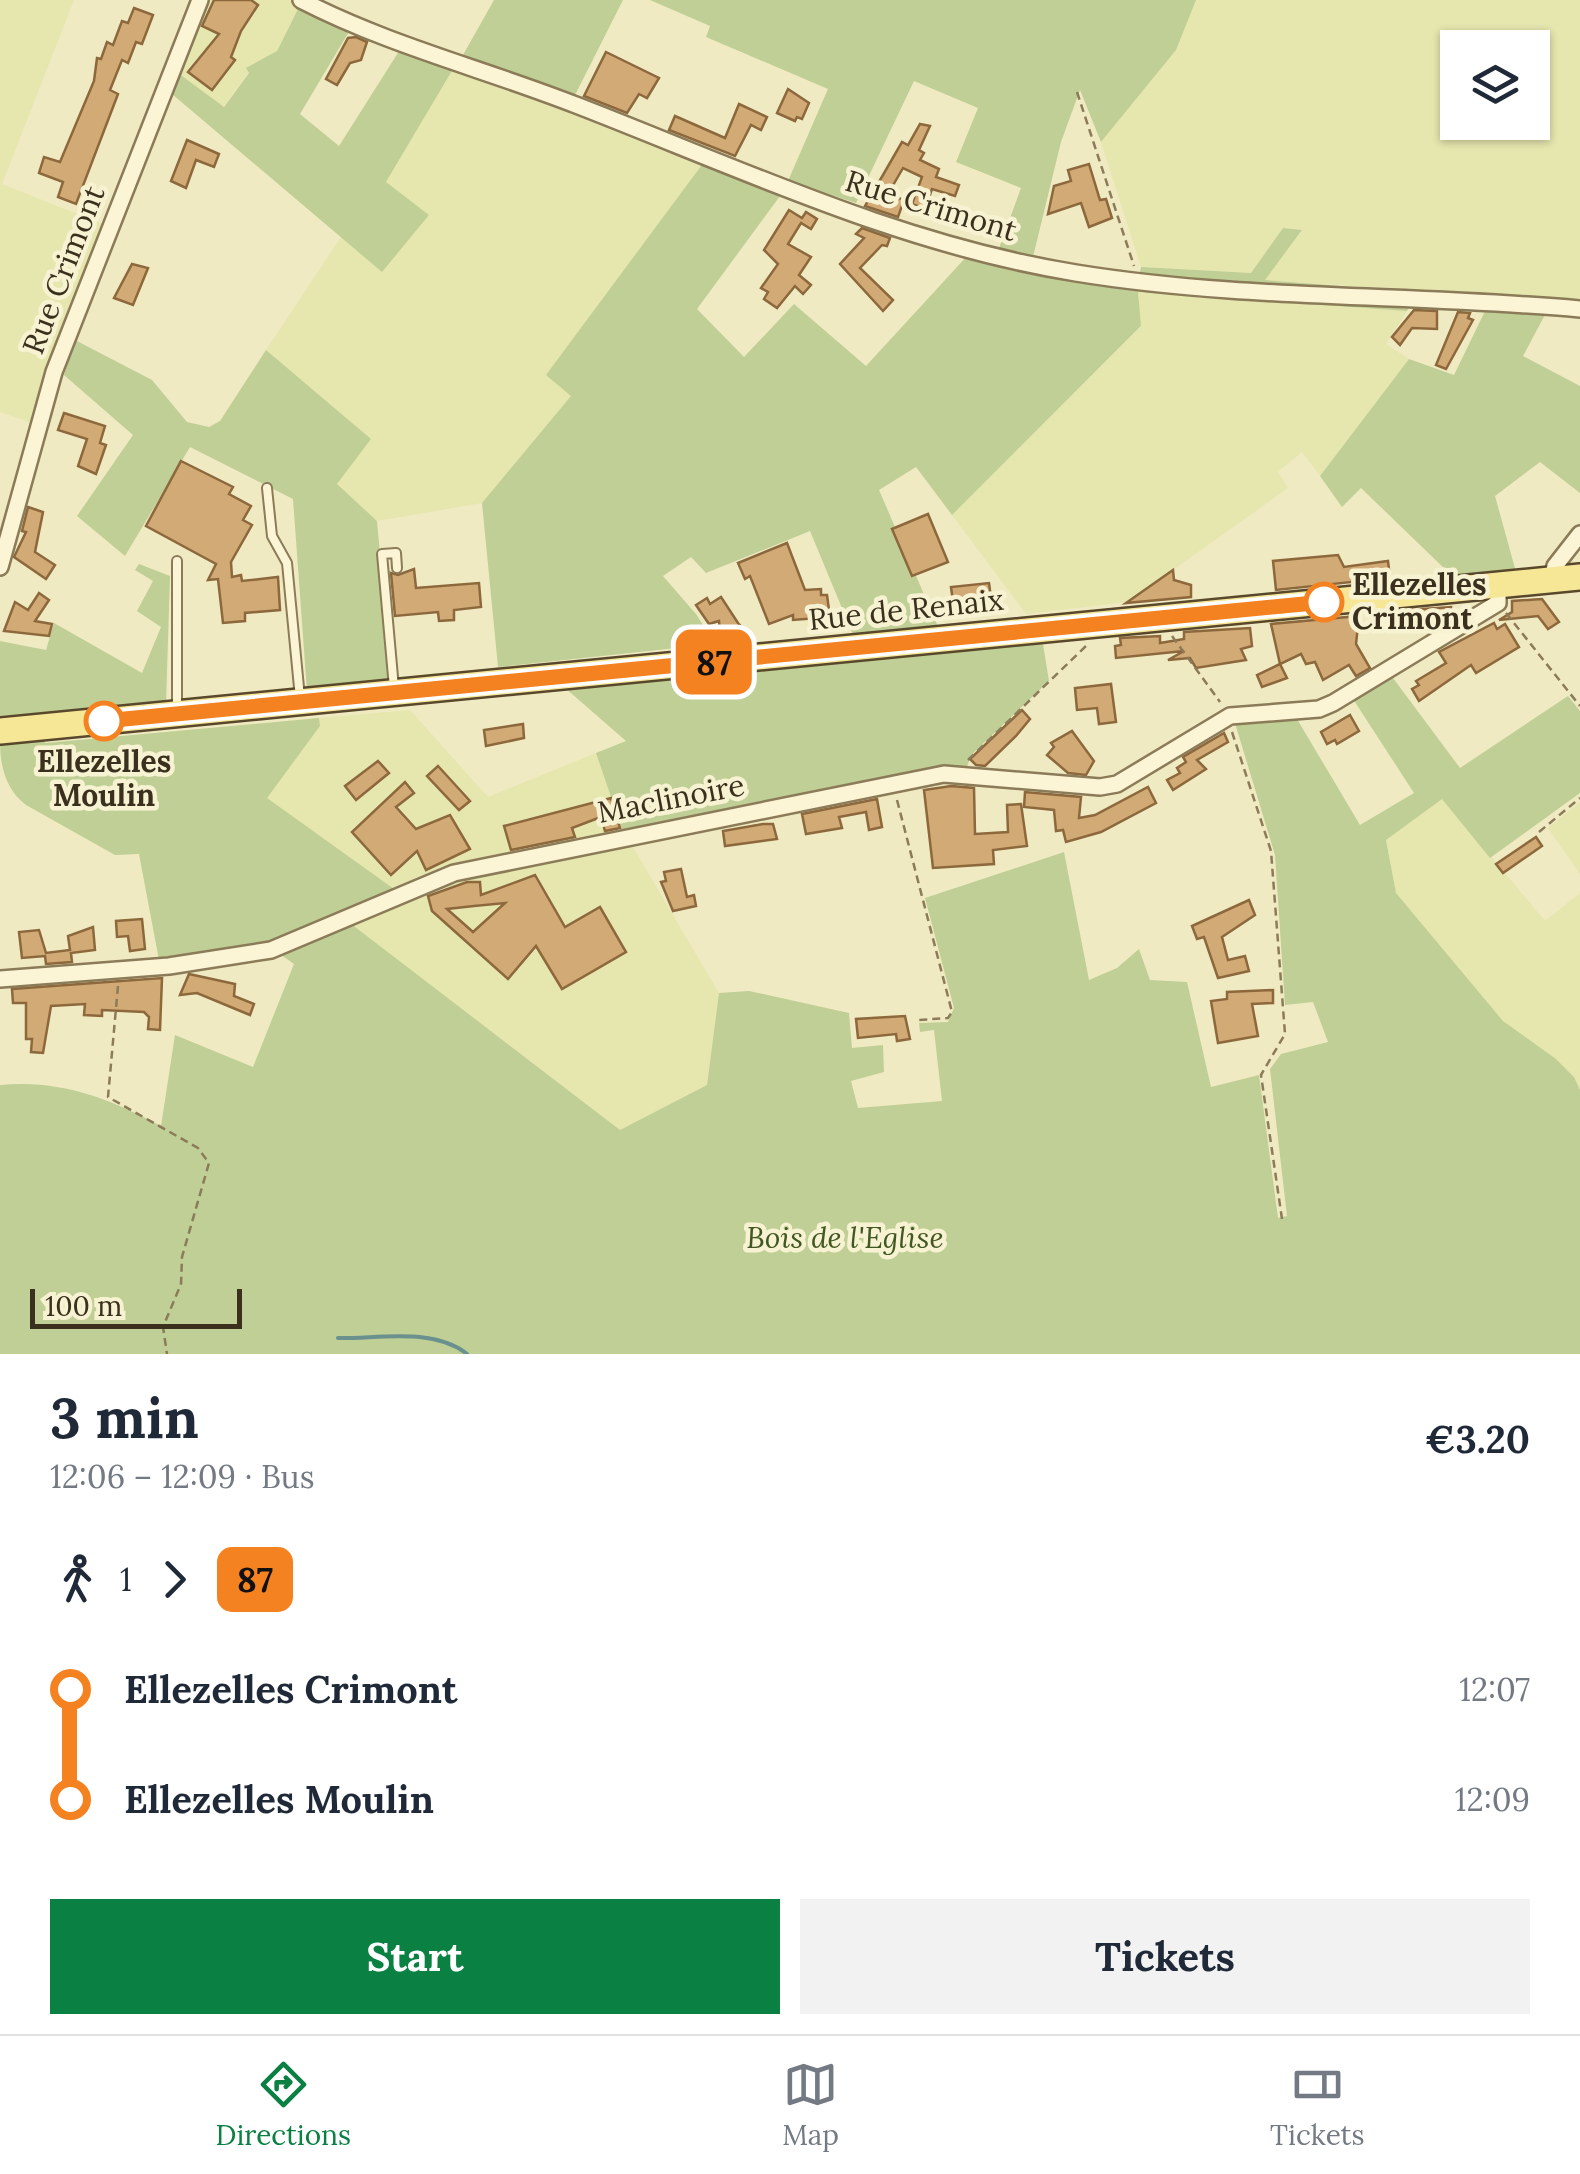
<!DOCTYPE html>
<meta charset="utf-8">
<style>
:root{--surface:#fff;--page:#f2f2f3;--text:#1f2937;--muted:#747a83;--line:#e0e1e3;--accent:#0b8043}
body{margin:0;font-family:Lora,serif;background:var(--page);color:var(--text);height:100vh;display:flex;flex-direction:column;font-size:38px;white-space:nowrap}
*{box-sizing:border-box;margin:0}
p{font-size:32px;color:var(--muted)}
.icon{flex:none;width:55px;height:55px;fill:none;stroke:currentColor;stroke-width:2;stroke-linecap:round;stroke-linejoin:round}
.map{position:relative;height:1354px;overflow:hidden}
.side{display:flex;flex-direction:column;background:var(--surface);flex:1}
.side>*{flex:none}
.badge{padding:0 20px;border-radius:15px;font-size:35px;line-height:65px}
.tools{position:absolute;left:1440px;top:30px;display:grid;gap:20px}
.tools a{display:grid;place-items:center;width:110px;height:110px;border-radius:0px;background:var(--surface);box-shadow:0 2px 8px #0004;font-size:50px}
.scale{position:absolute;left:30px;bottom:25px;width:212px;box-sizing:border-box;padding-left:10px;border:5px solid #3a301d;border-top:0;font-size:28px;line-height:35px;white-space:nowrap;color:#3a301d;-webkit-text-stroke:8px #f7f2d2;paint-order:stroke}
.map>.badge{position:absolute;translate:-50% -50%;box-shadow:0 0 0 5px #fff}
.legs{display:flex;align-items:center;gap:15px;height:110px;padding:0 50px;font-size:32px}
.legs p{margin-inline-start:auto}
.overview{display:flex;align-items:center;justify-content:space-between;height:170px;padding:0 50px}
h1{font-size:55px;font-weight:800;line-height:75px}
.primary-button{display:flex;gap:20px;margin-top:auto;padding:20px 50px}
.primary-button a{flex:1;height:115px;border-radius:0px;background:var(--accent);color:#fff;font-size:40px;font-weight:800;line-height:115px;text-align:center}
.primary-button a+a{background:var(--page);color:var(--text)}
ul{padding:0 50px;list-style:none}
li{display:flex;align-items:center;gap:35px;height:110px;font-size:38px}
li i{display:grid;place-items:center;width:15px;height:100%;margin:0 12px;background:currentColor}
li i::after{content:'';width:25px;height:25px;margin:-12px;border:8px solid;border-radius:50%;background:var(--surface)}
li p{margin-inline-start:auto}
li:first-child i{background:linear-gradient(#0000 50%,currentColor 0)}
li:last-child i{background:linear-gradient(currentColor 50%,#0000 0)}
.tabs{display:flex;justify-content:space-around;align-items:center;height:140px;border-top:2px solid var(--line);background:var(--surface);font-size:28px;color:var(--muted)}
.tabs a{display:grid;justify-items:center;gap:5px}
.tabs .selected{color:var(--accent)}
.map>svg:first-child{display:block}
</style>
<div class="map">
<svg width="1580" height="1354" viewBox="0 0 1580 1354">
<rect width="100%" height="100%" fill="#f0eac2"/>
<g fill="#e6e6af" fill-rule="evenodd">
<path d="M0,0H74L2,184L105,225L32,423L0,412Z"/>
<path d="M210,0H290L300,5L277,51L247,68L249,72L223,107L178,73Z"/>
<path d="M1196,0H1580V301L1264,280L1302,231L1283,228L1251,273L1141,267L1101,142L1176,50ZM1458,48H1532V122H1458Z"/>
<path d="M453,69L704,162L547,375L572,396L482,503L377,521L337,484L371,439L266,350L341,237L382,271L429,215L386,182Z"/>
<path d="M1138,292L1407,311L1386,344L1409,359L1320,476L1302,452L1278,472L1288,488L1128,602L1026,614L952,515L1141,327Z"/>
<path d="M410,710L488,797L596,753L624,835L401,894L266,798L320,726L319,718Z"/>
<path d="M1442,798L1545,921L1580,893V1090L1574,1077L1556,1059L1503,1021L1396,893L1386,840Z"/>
<path d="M1580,802V874L1548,828Z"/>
<path d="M627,837L719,993L707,1085L620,1130L346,920L455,875Z"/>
</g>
<g fill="#bfcf95">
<path d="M494,0H623L573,99L463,55Z"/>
<path d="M650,0H1196L1176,50L1101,142L1080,90L1061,142L1032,261L998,251L1021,188L956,162L978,108L914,81L856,203L788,181L828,89L706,37L710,26Z"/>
<path d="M300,5L350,30L300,114L339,146L401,48L456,65L783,192L697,309L744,357L794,304L866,366L968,255L1019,267L1412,302L1407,311L1138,292L1141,326L952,515L916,467L879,490L939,629L854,637L810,531L706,573L691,557L663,576L696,614L715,644L498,667L482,503L571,396L546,375L704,162L453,69L386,182L429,215L382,272L172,94L178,73L224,107L249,73L246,68L277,51Z"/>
<path d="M1283,228L1302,230L1265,280L1580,304L1139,277L1141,267L1251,273Z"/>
<path d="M1487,307L1547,311L1523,356L1580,386V493L1540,462L1495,496L1516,572L1447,577V571L1361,488L1342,507L1320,476L1409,359L1454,375Z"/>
<path d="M75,340L152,380L187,422L209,427L220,421L266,350L371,439L337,484L377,521L392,683L307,691L293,499L190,447L125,556L77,516L133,435L64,375Z"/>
<path d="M139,564L170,576L166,705L0,716V641L46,650L54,623L142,673L161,627L137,611L153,581L135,570Z"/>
<path d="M1042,638L1049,681L971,755L966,770L624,835L596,753L626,741L564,687Z"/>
<path d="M1390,674L1460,768L1568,696L1580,711V793L1490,858L1442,799L1386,840L1396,893L1503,1021L1556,1059L1574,1077L1580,1090V1354H0V1085C59,1079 109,1098 161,1126L175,1035L253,1067L294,964L274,950L346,920L620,1130L707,1085L719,993L749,991L849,1013L852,1048L883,1045L884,1072L851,1081L858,1108L942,1101L934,1030L920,1032L919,1023L948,1022L954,1008L925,898L1064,852L1089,980L1117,968L1139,949L1150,980L1187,982L1211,1087L1259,1075L1278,1218L1287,1216L1270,1069L1281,1054L1328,1042L1313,1002L1285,1005L1275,855L1234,720L1294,714L1360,825L1414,793L1353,699Z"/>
<path d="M319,718L320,726L267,798L401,894L274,944L159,960L139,854L115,855L26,805C5,789 0,765 0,740L44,735L45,743Z"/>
</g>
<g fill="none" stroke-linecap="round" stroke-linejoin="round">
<path stroke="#6b918e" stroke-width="4" d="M338,1338C377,1339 434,1327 467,1354"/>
</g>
<g fill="#d1aa75" stroke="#8c683c" stroke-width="2.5" fill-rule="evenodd">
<path d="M214,0H251L258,5L241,31L231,57L235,60L212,90L188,72L219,34L202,26Z"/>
<path d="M134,8L153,15L142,44L136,42L128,63L122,60L110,90L118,94L76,204L58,197L63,182L39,173L44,157L60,162L94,81L97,58L101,59L107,42L113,45L122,21L128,23Z"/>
<path d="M356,37L367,42L361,60L350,63L337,85L326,79L348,38Z"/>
<path d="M606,52L659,78L647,98L639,94L627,113L584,96Z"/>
<path d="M788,89L809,103L802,119L797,117L795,121L777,113Z"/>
<path d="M739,104L767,117L761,130L751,125L735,156L669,130L675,116L725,138Z"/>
<path d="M920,124L930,126L919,150L924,153L920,160L939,169L936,177L959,185L955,196L932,189L925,209L912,204L922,177L903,168L888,194L904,200L898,217L865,206L902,142L908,145Z"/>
<path d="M187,140L219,154L214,167L196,160L186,188L171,181Z"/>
<path d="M1089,164L1100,200L1106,199L1112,218L1089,227L1081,203L1048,214L1054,186L1071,181L1068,170Z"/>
<path d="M789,210L802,218L806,212L817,219L811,229L801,223L788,244L811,257L799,275L811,285L803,294L795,286L777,308L764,299L768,292L761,288L778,264L764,250Z"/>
<path d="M862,228L890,238L887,246L882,245L860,268L893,300L883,311L840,264L864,238L856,234Z"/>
<path d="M132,264L148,268L133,305L114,298Z"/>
<path d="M1414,310L1437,311V329L1412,328L1400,345L1392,337Z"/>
<path d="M1458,312L1470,313L1468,318L1473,320L1446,369L1436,365Z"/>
<path d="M64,413L105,426L100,443L106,445L96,474L78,466L87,439L58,430Z"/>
<path d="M181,461L233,487L229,494L251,506L243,520L252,525L231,562L232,577L241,575L242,581L278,577L280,610L245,613V621L223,623L218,579L208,580L216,564L146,526Z"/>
<path d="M28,507L43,512L35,552L55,565L46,579L14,557L26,532L22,531Z"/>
<path d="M928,514L948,562L912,576L892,529Z"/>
<path d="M787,543L805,590L821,589V595H827L830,617L793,620V615L769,624L750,576L745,579L738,563Z"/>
<path d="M1338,555L1344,567L1388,561L1390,578L1276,590L1273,561Z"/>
<path d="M414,569L416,588L479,583L481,607L454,610V620L439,621L438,612L395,616L391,573L398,575Z"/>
<path d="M1173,570L1174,580L1191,585V597L1126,603Z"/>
<path d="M989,583L991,598L985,602H953L951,587Z"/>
<path d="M39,593L49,600L35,621L52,624L49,636L4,631L15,602L28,610Z"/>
<path d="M721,597L738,623L752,640L721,643L719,621L709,624L696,605L707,598L710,604Z"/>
<path d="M1542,599L1559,622L1548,629L1538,616L1499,620L1512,612V601Z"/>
<path d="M1451,607L1449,620L1409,623L1408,610Z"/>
<path d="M1359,616L1356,644L1370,668L1356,676L1349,665L1323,680L1315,662L1306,664L1301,654L1280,664L1287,678L1262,687L1257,675L1280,664L1271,624Z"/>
<path d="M1494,623L1497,629L1505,624L1519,647L1476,673L1471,665L1419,701L1412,689L1419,685L1416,681L1446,663L1439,652Z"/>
<path d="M1250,628L1252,646L1241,649L1246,660L1196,668L1190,658L1168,660L1184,651L1116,658L1115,646L1121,645L1120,638L1160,636V643L1184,639V632Z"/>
<path d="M1111,684L1116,722L1099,724L1097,708L1077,710L1075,688Z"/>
<path d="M1022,710L1030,719L1016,736L985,766L976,765L970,759Z"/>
<path d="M1350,715L1359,731L1337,744L1335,740L1327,744L1321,732Z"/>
<path d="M523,724L524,738L486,746L484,730Z"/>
<path d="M1072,731L1094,761L1086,775L1068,773L1047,755L1054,747L1051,743Z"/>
<path d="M1224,733L1228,742L1197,760L1206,769L1173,790L1167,780L1180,773L1177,768L1186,762L1183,757Z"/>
<path d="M378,761L389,773L356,800L345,786Z"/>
<path d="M438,766L470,801L459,810L427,776Z"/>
<path d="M405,782L414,793L396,807L416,829L450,815L470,849L426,870L417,851L391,875L352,832Z"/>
<path d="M951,786L974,788L975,834L1008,832L1007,805L1021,804L1027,846L993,850L994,864L933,868L924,790Z"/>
<path d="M1148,787L1156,803L1101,832L1066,842L1063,830L1056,831L1054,810L1024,807L1025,792L1081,797L1079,818L1095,815Z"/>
<path d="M611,798L620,828L605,831L601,817L572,828L575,837L511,850L504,826Z"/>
<path d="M877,799L882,827L869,830L866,812L839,817L842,828L806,834L802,814Z"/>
<path d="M763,824H773L777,839L725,846L723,831Z"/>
<path d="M1536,837L1542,846L1503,873L1496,864Z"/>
<path d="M681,869L687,897L694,895L696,906L673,911L661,882L666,881L664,872Z"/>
<path d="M535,875L565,927L600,907L626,952L562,989L536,946L508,979L432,911L428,896L467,882H480L481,895ZM505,903L473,932L447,909L474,906Z"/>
<path d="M1249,900L1255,915L1222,937L1228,960L1245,956L1249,971L1218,978L1204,937L1197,939L1192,926Z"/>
<path d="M142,919L145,949L130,951L128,936L117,937L116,921Z"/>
<path d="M93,927L95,950L71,953L72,962L46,964L45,956L22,958L19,932L39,930L46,953L70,950L68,936Z"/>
<path d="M189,974L235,984L234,996L254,1004L250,1015L197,993L180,995Z"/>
<path d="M162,978L160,1030L148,1029L149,1017L144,1012L102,1010V1016L84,1015L85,1004L51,1006L43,1053L31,1052L32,1039H26V1003H13L12,989Z"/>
<path d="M1273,990V1003L1252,1004L1258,1036L1218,1043L1211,1001L1227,999V992Z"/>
<path d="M905,1016L910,1039L897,1041L896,1034L858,1038L856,1019Z"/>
</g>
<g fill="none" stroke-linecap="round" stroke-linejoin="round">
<defs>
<g id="lane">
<path d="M267,488L272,536L287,563L300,698"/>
<path d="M177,561V711"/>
<path d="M394,688L382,554L396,553L397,568"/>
</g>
<g id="street">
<path d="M301,0C388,45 484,69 576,105C739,168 901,245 1076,273C1242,300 1412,294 1580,309"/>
<path d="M0,567L54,372L200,0"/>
<path d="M1552,579L1555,566L1580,534"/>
<path d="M0,979L169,966L271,950L454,873L944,774L1100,787L1117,784L1230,716L1319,709L1333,703L1498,603V585"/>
</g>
<path id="primary" d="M0,731L1580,577"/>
</defs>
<use href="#lane" stroke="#8b7b58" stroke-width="12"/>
<use href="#street" stroke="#8b7b58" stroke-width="20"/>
<use href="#primary" stroke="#59482c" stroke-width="30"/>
<g stroke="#8b7b58" stroke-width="2.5" stroke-dasharray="8 5" stroke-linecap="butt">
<path d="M1077,92L1134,266"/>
<path d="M1506,613L1580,706"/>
<path d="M1172,636L1220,702"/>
<path d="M1232,732L1271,851L1285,1034L1261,1075L1282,1219"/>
<path d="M968,760L1088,644"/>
<path d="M897,800L952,1012L948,1018L919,1020"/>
<path d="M1539,832L1580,798"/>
<path d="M118,986L108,1097L198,1148L209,1163L182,1257L181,1284L163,1327L167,1354"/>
</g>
<use href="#lane" stroke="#fbf5d5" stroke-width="8"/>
<use href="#street" stroke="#fbf5d5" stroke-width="15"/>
<use href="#primary" stroke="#f6e797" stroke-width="25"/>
</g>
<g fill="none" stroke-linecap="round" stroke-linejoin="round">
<defs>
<path id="line-1" d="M104,721L1324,602"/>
</defs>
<use href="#line-1" stroke="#fff" stroke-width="22"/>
<use href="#line-1" stroke="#f58220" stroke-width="15"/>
</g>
<g fill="#fff" stroke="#f58220" stroke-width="5">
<circle cx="1324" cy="602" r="18"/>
<circle cx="104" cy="721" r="18"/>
</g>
<g text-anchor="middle" stroke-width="9" stroke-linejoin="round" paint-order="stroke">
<g font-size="30" fill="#3a301d" stroke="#f7f2d2">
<text transform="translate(931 206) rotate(17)" y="10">Rue Crimont</text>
<text transform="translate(64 270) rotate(-69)" y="10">Rue Crimont</text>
<text transform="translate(906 610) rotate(-6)" y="10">Rue de Renaix</text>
<text transform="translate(671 799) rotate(-11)" y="10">Maclinoire</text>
</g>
<g font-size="30" font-weight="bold" fill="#3a301d" stroke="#f7f2d2" text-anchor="start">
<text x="1352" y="595">Ellezelles<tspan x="1352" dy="34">Crimont</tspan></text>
<text x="104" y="772" text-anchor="middle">Ellezelles<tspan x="104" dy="34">Moulin</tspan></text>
</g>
<g font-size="30" font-style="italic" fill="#425822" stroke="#f7f2d2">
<text x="845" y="1248">Bois de l'Eglise</text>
</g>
</g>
</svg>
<div class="tools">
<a><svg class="icon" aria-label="layers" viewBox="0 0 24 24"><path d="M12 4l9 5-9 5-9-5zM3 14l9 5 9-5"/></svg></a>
</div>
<div class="scale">100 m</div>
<b class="badge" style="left:714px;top:662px;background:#f58220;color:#111">87</b>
</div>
<section class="side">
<div class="overview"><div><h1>3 min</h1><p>12:06 – 12:09 · Bus</p></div><b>€3.20</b></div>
<div class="legs"><svg class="icon" aria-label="walk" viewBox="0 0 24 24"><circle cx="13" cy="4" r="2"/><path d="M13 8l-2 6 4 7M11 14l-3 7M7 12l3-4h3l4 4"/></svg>1<svg class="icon" aria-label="forward" viewBox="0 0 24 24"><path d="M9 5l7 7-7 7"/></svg><b class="badge" style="background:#f58220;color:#111">87</b></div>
<ul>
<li><i style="color:#f58220"></i><b>Ellezelles Crimont</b><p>12:07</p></li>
<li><i style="color:#f58220"></i><b>Ellezelles Moulin</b><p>12:09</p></li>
</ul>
<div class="primary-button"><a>Start</a><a>Tickets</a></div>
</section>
<nav class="tabs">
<a class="selected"><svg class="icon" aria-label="directions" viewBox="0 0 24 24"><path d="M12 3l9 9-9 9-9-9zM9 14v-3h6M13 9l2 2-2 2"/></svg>Directions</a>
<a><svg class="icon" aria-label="map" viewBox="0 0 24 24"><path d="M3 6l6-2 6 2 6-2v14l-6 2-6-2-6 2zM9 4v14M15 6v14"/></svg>Map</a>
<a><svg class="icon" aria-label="tickets" viewBox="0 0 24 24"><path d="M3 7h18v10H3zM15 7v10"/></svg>Tickets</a>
</nav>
